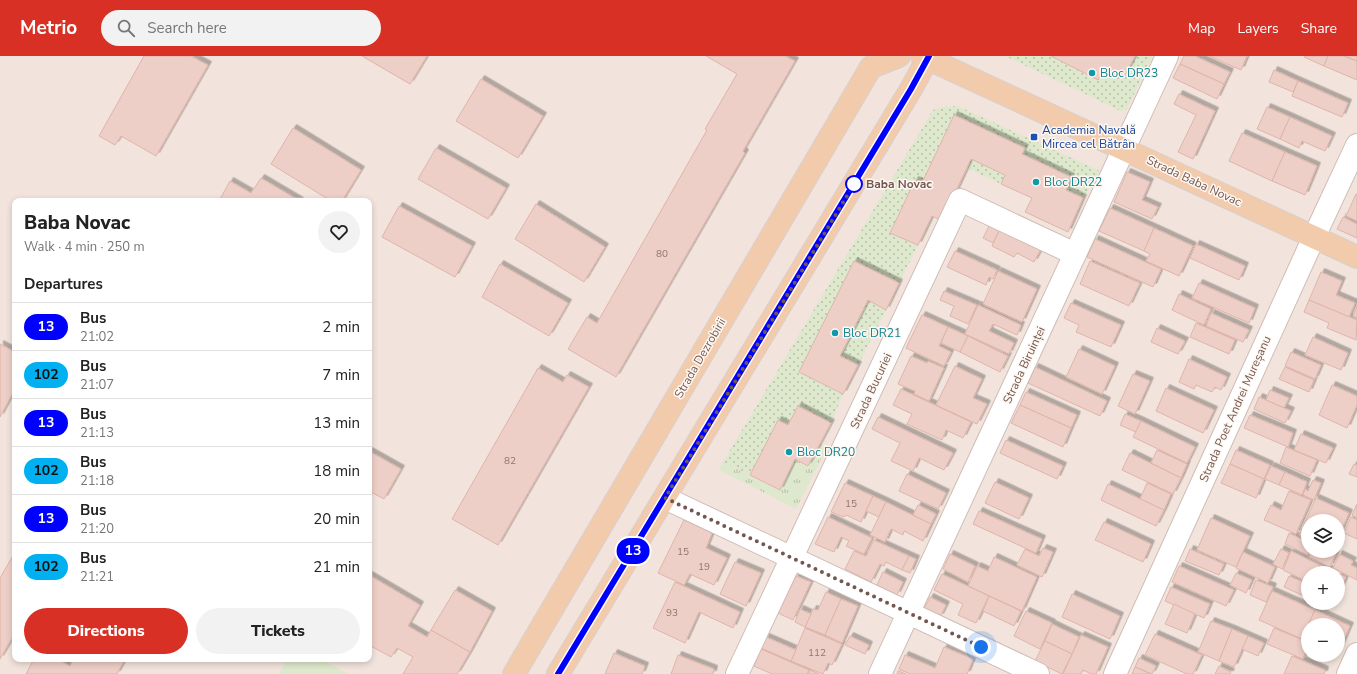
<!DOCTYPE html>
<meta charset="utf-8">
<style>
:root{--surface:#fff;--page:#f2f2f2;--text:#222;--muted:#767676;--line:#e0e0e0;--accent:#d93025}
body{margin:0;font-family:"Nunito Sans",sans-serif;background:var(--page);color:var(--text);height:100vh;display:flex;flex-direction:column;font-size:15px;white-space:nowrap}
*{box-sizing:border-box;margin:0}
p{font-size:13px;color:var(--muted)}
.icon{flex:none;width:22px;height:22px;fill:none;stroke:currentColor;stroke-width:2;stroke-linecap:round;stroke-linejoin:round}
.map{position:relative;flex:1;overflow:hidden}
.sheet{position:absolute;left:12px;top:142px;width:360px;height:464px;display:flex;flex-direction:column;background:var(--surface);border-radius:8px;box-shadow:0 2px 6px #0003}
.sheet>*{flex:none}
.badge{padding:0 8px;border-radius:13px;font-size:14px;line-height:26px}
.buttons{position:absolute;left:1301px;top:458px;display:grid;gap:8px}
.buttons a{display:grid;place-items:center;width:44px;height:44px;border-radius:50%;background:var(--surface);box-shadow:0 2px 6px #0003;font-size:20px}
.you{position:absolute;width:20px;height:20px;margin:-10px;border:3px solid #fff;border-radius:50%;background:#1a73e8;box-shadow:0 0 0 6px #1a73e833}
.map>.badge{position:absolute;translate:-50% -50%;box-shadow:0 0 0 2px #fff}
h2{padding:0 12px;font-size:15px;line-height:36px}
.round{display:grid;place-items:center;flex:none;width:42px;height:42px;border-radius:21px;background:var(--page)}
.overview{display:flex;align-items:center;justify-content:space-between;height:68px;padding:0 12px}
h1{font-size:19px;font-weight:800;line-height:30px}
.action{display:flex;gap:8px;margin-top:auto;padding:8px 12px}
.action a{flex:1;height:46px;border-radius:24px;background:var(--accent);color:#fff;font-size:16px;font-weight:800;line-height:46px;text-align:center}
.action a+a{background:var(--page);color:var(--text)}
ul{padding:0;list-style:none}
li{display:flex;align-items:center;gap:12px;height:48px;padding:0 12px;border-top:1px solid var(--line)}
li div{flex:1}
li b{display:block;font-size:15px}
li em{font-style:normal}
li .badge{min-width:44px;font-weight:700;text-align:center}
header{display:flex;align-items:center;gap:24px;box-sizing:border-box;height:56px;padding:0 20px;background:var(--accent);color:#fff}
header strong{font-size:19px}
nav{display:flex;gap:22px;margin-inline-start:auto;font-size:14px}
.search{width:280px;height:36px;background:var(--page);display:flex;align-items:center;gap:10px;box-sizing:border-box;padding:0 14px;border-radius:22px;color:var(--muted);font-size:15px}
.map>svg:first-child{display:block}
</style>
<header>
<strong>Metrio</strong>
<div class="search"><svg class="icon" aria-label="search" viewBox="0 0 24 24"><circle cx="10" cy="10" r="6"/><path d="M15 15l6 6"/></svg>Search here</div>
<nav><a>Map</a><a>Layers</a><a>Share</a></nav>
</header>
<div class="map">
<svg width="1357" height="618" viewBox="0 0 1357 618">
<defs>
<pattern id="grass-tufts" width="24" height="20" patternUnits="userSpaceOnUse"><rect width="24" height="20" fill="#dde8cc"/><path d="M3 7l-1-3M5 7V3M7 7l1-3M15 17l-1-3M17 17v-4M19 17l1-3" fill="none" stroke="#b8bfa8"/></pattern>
<pattern id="garden-dots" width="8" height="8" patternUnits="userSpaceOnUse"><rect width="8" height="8" fill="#dde8cc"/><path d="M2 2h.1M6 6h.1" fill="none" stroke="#b8bfa8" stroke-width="1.8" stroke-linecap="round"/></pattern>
<filter id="shadow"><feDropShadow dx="3.5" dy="-3.5" stdDeviation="0" flood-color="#0004"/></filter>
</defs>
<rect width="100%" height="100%" fill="#fbf3ed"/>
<path fill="#f2e4dc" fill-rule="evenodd" d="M0,0H1357V618H0ZM15,145H369V603H15ZM1308,465H1338V495H1308ZM1308,517H1338V547H1308ZM1308,569H1338V599H1308Z"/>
<path fill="url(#grass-tufts)" d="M820,388L827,392L796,453L719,414L723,406L779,434L795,403L808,410Z"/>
<g fill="url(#garden-dots)">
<path d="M1005,0H1051L1097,24L1104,12L1123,21L1135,0H1152L1127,53L1121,55Z"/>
<path d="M958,50L1100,115L1083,142L1066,134L1071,121L1022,98L1024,92L954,59L922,127L915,124L890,176L918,189L899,227L854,205L799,316L843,338L831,367L798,350L788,369L778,365L750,419L723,406L933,54L942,51Z"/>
<path d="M971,103L1005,119L1001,128L967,112Z"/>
<path d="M868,244L886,254L858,309L840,300Z"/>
</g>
<path fill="#dde8cc" d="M287,603H321L348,618H279Z"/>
<g fill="#eecfc7" stroke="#dfb4a9" filter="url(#shadow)">
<path d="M144,0H191L208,9L156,100L121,80L115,89L99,80Z"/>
<path d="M362,0H427L410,28Z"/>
<path d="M706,0H785L795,5L743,95L745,97L616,321L568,293L587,261L597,267L707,74L705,73L737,18Z"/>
<path d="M1051,0H1135L1124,21L1104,12L1098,24Z"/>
<path d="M1184,0H1195L1230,16L1224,28L1180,8Z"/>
<path d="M1209,0H1247L1241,14Z"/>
<path d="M1305,0H1328L1324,10L1304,1Z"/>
<path d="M1328,0H1344L1357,5V24L1324,10Z"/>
<path d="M1344,0H1357V5Z"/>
<path d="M1180,8L1224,28L1217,43L1173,22Z"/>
<path d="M1274,14L1298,25L1293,36L1269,26Z"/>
<path d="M481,23L543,60L518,102L456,65Z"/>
<path d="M1298,25L1348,47L1342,61L1292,40Z"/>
<path d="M1179,38L1215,55L1193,103L1178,96L1196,59L1174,48Z"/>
<path d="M1267,51L1290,61L1280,83L1257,73Z"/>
<path d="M954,59L1025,92L1022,98L1071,121L1066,134L1083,142L1068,176L1025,156L1032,142L1001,128L1005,119L971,103L942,165L932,160L918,189L890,177L915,124L922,127Z"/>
<path d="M1290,61L1332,80L1325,95L1302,85L1299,92L1280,83Z"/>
<path d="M293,72L361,114L342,145H331L271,108Z"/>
<path d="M1242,77L1285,96L1272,125L1229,105Z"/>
<path d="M436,92L506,132L488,163L418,123Z"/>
<path d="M1285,96L1317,110L1305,139L1272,125Z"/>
<path d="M1127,116L1150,126L1142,144L1158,151L1152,163L1114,146Z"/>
<path d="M261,122L300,145H219L230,125L251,137Z"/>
<path d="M1356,138H1357V165L1346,160Z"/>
<path d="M536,148L605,191L584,226L515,183Z"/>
<path d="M399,150L472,190L455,221L382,181Z"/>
<path d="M1110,152L1154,172L1144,195L1099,175Z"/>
<path d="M1343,161L1357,168V182L1337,173Z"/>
<path d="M990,168L1000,173L993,187L983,182Z"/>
<path d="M1154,172L1193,190L1179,220L1146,205L1150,198L1144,195Z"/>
<path d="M1000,173L1041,193L1034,206L1017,197L1014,201L992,190Z"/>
<path d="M1095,183L1161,213L1153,231L1087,201Z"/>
<path d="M1196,188L1245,210L1239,224L1190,202Z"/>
<path d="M955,195L997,214L993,223L989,221L986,229L947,211Z"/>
<path d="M854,205L899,227L886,254L868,244L840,300L858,309L843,338L799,316Z"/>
<path d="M1090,205L1140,227L1129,250L1080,228Z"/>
<path d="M500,208L568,247L549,280L482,241Z"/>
<path d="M998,215L1037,233L1022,266L983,248Z"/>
<path d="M1321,216L1342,225L1336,239L1355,247L1349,261L1309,244Z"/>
<path d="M1199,227L1255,252L1249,267L1192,242Z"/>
<path d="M944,235L977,249L968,268L950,260L954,250L940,244Z"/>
<path d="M1179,238L1211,253L1204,269L1172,254Z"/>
<path d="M1309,244L1357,264L1356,284L1327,272L1329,267L1304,256Z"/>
<path d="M1071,247L1121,269L1111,291L1076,276L1079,269L1064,262Z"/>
<path d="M978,249L1021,269L1017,279L993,268L989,275L1014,287L1009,298L965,278Z"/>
<path d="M1357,250V262L1353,260Z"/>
<path d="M1211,257L1249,274L1243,286L1206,270Z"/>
<path d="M922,259L948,271L939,290L951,296L944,310L906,292Z"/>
<path d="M1196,267L1235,284L1229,298L1190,281Z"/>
<path d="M948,271L968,280L960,296L941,287Z"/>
<path d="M1157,272L1185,285L1178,298L1151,286Z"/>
<path d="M968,280L1008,300L1000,316L960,296Z"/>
<path d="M1313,281L1348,297L1341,314L1305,299Z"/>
<path d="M0,288L15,296V333L0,361Z"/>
<path d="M1079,293L1115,310L1102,338L1066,321Z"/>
<path d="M1291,296L1321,309L1315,323L1285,310Z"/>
<path d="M911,300L927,307L928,305L944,312L929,345L914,338L915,335L898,328Z"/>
<path d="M1189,303L1227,321L1221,334L1215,331L1212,336L1196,329L1194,333L1179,326Z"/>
<path d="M955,310L982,323L973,342L987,348L977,368L936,349Z"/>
<path d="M1035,311L1107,345L1100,360L1028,327Z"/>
<path d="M1285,311L1314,324L1309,336L1279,323Z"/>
<path d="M538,312L563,326L567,319L589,331L498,489L452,463Z"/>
<path d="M1133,318L1150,325L1135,358L1118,350Z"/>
<path d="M1332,329L1357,340V349L1347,372L1319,359Z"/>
<path d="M1166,332L1214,354L1203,377L1156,355Z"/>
<path d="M901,333L971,366L963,382L946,374L942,384L907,368L912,358L893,349Z"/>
<path d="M1270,334L1289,342L1284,352L1266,344Z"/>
<path d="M1026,336L1077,359L1071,372L1020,349Z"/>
<path d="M1259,341L1291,355L1285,367L1254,353Z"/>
<path d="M1020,349L1071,372L1063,391L1011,367Z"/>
<path d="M798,350L831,367L808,410L795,403L780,434L750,419L778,364L788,369Z"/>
<path d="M1125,358L1141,365L1136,376L1120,369Z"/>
<path d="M1250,359L1293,377L1288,391L1244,372Z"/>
<path d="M878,361L953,397L944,414L919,402L913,415L891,405L900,387L872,373Z"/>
<path d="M1141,365L1195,391L1187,407L1133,381Z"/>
<path d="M1301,378L1333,392L1326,407L1294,394Z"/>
<path d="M1006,384L1063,410L1057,423L1000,397Z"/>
<path d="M1286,391L1317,404L1310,420L1280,407Z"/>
<path d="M1157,394L1187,408L1181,422L1151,407Z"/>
<path d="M1236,394L1270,409L1264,423L1230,408Z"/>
<path d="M369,395L401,413L384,443L369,435Z"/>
<path d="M1130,397L1181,422L1173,438L1122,414Z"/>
<path d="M1230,408L1264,423L1256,442L1221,427Z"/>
<path d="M1354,408L1357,409V421L1349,418Z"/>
<path d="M1271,410L1285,416L1279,429L1265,423Z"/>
<path d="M1285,416L1307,426L1302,439L1279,429Z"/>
<path d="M907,418L946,437L938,453L899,435Z"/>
<path d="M1313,424L1321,427L1314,444L1303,439L1305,433L1308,435Z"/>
<path d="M995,426L1029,442L1019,463L985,447Z"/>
<path d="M845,427L873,440L861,466L846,459L844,461L831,456Z"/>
<path d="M1147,427L1171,438L1164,454L1140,443Z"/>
<path d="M1108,428L1164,454L1156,470L1101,444Z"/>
<path d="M1289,435L1311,444L1296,478L1264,464L1271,449L1281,454Z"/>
<path d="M873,440L886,446L879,461L866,455Z"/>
<path d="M1316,442L1349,457L1338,482V465H1308V483L1299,479Z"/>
<path d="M886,446L931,468L923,485L904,475L903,479L891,473L885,486L870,479Z"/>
<path d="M1357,448V462L1352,459Z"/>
<path d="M918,449L936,458L931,468L913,459Z"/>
<path d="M979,455L1042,483L1036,497L973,468Z"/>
<path d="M828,461L872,482L864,498L846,490L849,485L841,481L834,496L815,488Z"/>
<path d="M1351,461L1357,464V483L1344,477Z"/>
<path d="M1211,462L1250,480L1236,511L1197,494Z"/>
<path d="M684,464L712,477L706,492L727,502L714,529L690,518L684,529L658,517Z"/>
<path d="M1104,466L1151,488L1143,506L1095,484Z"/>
<path d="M1289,477L1308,486V495H1309L1308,499L1285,488Z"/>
<path d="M874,484L909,500L902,514L886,506L884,510L880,508L871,526L845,513L854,495L866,500Z"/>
<path d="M1043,492L1053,496L1042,521L1017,509L1025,493L1039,500Z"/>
<path d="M1190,493L1224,508L1219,519L1185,505Z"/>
<path d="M1281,493L1289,497L1282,513L1273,508Z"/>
<path d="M1291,495L1320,509L1316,517H1308V526L1283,514Z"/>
<path d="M1311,495H1330L1336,498L1330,511L1309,501Z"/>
<path d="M1243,496L1275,511L1268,527L1236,512Z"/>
<path d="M14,498L15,577L0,603V522Z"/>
<path d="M950,498L975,510L968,526L943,513Z"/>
<path d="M1339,498L1353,505L1351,509L1357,512V524L1333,512Z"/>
<path d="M909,500L916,503L910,517L902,514Z"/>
<path d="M994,501L1037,521L1022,555L968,530L977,510L988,515Z"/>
<path d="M735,506L761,517L746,550L720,538Z"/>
<path d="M1320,509L1338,517H1316Z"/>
<path d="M1179,510L1234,534L1226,550L1172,526Z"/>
<path d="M883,516L903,526L897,539L877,529Z"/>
<path d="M1236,517L1252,524L1246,537L1230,529Z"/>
<path d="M1338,517L1346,521L1338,539Z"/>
<path d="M942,518L989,540L976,567L958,559L963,548L934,534Z"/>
<path d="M369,519L420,549L408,570L427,581L431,574L470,596L457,618H403L413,601L397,592L391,601L369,589Z"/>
<path d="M796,520L811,526L793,564L778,557Z"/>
<path d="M1289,520L1308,528V542L1284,531Z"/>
<path d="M1256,524L1273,531L1266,546L1250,539Z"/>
<path d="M675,526L740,556L733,572L699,556L685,587L653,572Z"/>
<path d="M1171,531L1210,548L1204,562L1165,545Z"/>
<path d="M455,534L492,555L470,596L431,574Z"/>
<path d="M1272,535L1315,554L1302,583L1259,564Z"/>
<path d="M826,536L841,543L825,579L805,571L813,553L818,554Z"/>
<path d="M1072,538L1120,560L1110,583L1062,561Z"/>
<path d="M989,540L1021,555L1014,570L983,555Z"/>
<path d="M930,541L946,549L940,561L924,553Z"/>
<path d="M841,543L858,550L842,587L825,579Z"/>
<path d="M1319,547H1332L1329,552Z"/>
<path d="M1174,548L1195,558L1187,577L1165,568Z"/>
<path d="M800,553L811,558L805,571L795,566Z"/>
<path d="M1315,554L1350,570L1338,597V569H1308Z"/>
<path d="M1026,555L1052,567L1040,593L1014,580Z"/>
<path d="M1211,565L1232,573L1219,605L1198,596Z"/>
<path d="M1052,568L1079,581L1072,598L1045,585Z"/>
<path d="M1308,570V585L1302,583Z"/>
<path d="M805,572L842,588L832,609L828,607L823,618L791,605Z"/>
<path d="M1274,572L1308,586V590L1303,603L1267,588Z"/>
<path d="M1232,573L1248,580L1234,611L1219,605Z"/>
<path d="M1155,578L1202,599L1193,618H1187L1145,599Z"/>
<path d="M1081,579L1108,591L1096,618H1091L1083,614L1081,618H1063Z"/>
<path d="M850,580L869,589L865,598L845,589Z"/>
<path d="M1248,580L1264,587L1258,600L1242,593Z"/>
<path d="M766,581L796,594L791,605L761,592Z"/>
<path d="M1045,585L1072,598L1062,618L1035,605Z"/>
<path d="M944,591L973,603L967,618H910L899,613L905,599L935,612Z"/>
<path d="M761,593L809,614L807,618H772L754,610Z"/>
<path d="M614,597L645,610L642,618H605Z"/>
<path d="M678,599L714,613L713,618H671Z"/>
<path d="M1292,600L1325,614L1324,618H1284Z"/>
<path d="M1139,602L1156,610L1152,618L1135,611Z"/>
<path d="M34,603H57L70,610L74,603H125L117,618H26Z"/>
<path d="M1219,610L1231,616L1230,618H1215Z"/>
<path d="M1135,611L1151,618H1132Z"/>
<path d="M810,614L819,618H808Z"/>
<path d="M898,615L906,618H897Z"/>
</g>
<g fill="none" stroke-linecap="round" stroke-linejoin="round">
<defs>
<g id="minor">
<path d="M665,442L1038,618"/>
<path d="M737,618L960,144L1075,198"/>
<path d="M880,618L1167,0"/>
<path d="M1115,618L1314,181L1357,89"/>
<path d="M1348,618L1357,598"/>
</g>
<g id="major">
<path d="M922,0L1357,201"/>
<path d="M514,618L871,11L899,0"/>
<path d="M558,618L911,33L929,0"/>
</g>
</defs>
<use href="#minor" stroke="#cfbcb5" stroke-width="24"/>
<use href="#major" stroke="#d8d0ce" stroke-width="24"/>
<use href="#minor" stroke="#fff" stroke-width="22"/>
<use href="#major" stroke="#f2cbad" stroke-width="22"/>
</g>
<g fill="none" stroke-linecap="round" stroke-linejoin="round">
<defs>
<path id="line" d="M558,618L911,33L929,0"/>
</defs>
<use href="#line" stroke="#fff" stroke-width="9"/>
<use href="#line" stroke="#00f" stroke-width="6"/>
<path stroke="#755751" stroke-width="4" stroke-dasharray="0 7.2" d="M854,128L856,125L665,442L981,591"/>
</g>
<g fill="#0f9aa8" stroke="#fef8f3" stroke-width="1.5">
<circle cx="1092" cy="17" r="4"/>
<circle cx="1036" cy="126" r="4"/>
<circle cx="835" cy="277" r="4"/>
<circle cx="789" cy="396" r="4"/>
</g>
<rect fill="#1a4fb4" stroke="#fef8f3" stroke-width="1.5" x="1030" y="77" width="8" height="8" rx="2"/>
<circle fill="#fff" stroke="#00f" stroke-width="2" cx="854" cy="128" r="8"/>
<g text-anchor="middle" stroke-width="3" stroke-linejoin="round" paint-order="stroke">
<g font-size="10" fill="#93756e">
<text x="662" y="201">80</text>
<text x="510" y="408">82</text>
<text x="851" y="451">15</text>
<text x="683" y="499">15</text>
<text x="704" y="514">19</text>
<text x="672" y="560">93</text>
<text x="817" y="600">112</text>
</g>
<g font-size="12" fill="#0d838f" stroke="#fef8f3" text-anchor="start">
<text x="1100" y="21">Bloc DR23</text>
<text x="1044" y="130">Bloc DR22</text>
<text x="843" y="281">Bloc DR21</text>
<text x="797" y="400">Bloc DR20</text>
</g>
<g font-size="12" fill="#164399" stroke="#fef8f3" text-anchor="start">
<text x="1042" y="78">Academia Navală<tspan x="1042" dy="14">Mircea cel Bătrân</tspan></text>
</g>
<g font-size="12" fill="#755751" stroke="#fef8f3">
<text transform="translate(1194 125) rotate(25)" y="4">Strada Baba Novac</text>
<text transform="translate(700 302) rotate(-60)" y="4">Strada Dezrobirii</text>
<text transform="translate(1024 309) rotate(-65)" y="4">Strada Biruinței</text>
<text transform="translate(871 335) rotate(-65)" y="4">Strada Bucuriei</text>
<text transform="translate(1235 353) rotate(-66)" y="4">Strada Poet Andrei Mureșanu</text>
</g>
<g font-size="12" font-weight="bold" fill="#755751" stroke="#fef8f3" text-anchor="start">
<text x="866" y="132">Baba Novac</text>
</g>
</g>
</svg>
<div class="buttons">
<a><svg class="icon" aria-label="layers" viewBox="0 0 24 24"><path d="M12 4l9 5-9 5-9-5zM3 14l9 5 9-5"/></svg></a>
<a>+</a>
<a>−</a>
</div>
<div class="you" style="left:981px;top:591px"></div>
<b class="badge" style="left:633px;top:495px;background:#00f;color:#fff">13</b>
<section class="sheet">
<div class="overview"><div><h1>Baba Novac</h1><p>Walk · 4 min · 250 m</p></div><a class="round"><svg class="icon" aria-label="heart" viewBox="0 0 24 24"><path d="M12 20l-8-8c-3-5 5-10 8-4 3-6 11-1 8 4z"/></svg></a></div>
<h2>Departures</h2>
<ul>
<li><span class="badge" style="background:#00f;color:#fff">13</span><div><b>Bus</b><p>21:02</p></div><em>2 min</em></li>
<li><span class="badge" style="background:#00b0f0;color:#111">102</span><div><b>Bus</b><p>21:07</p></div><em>7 min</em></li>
<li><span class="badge" style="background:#00f;color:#fff">13</span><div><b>Bus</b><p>21:13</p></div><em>13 min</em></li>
<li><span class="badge" style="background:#00b0f0;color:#111">102</span><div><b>Bus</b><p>21:18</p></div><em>18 min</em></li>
<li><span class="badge" style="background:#00f;color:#fff">13</span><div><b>Bus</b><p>21:20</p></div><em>20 min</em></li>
<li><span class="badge" style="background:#00b0f0;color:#111">102</span><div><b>Bus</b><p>21:21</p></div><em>21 min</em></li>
</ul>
<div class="action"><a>Directions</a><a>Tickets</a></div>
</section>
</div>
